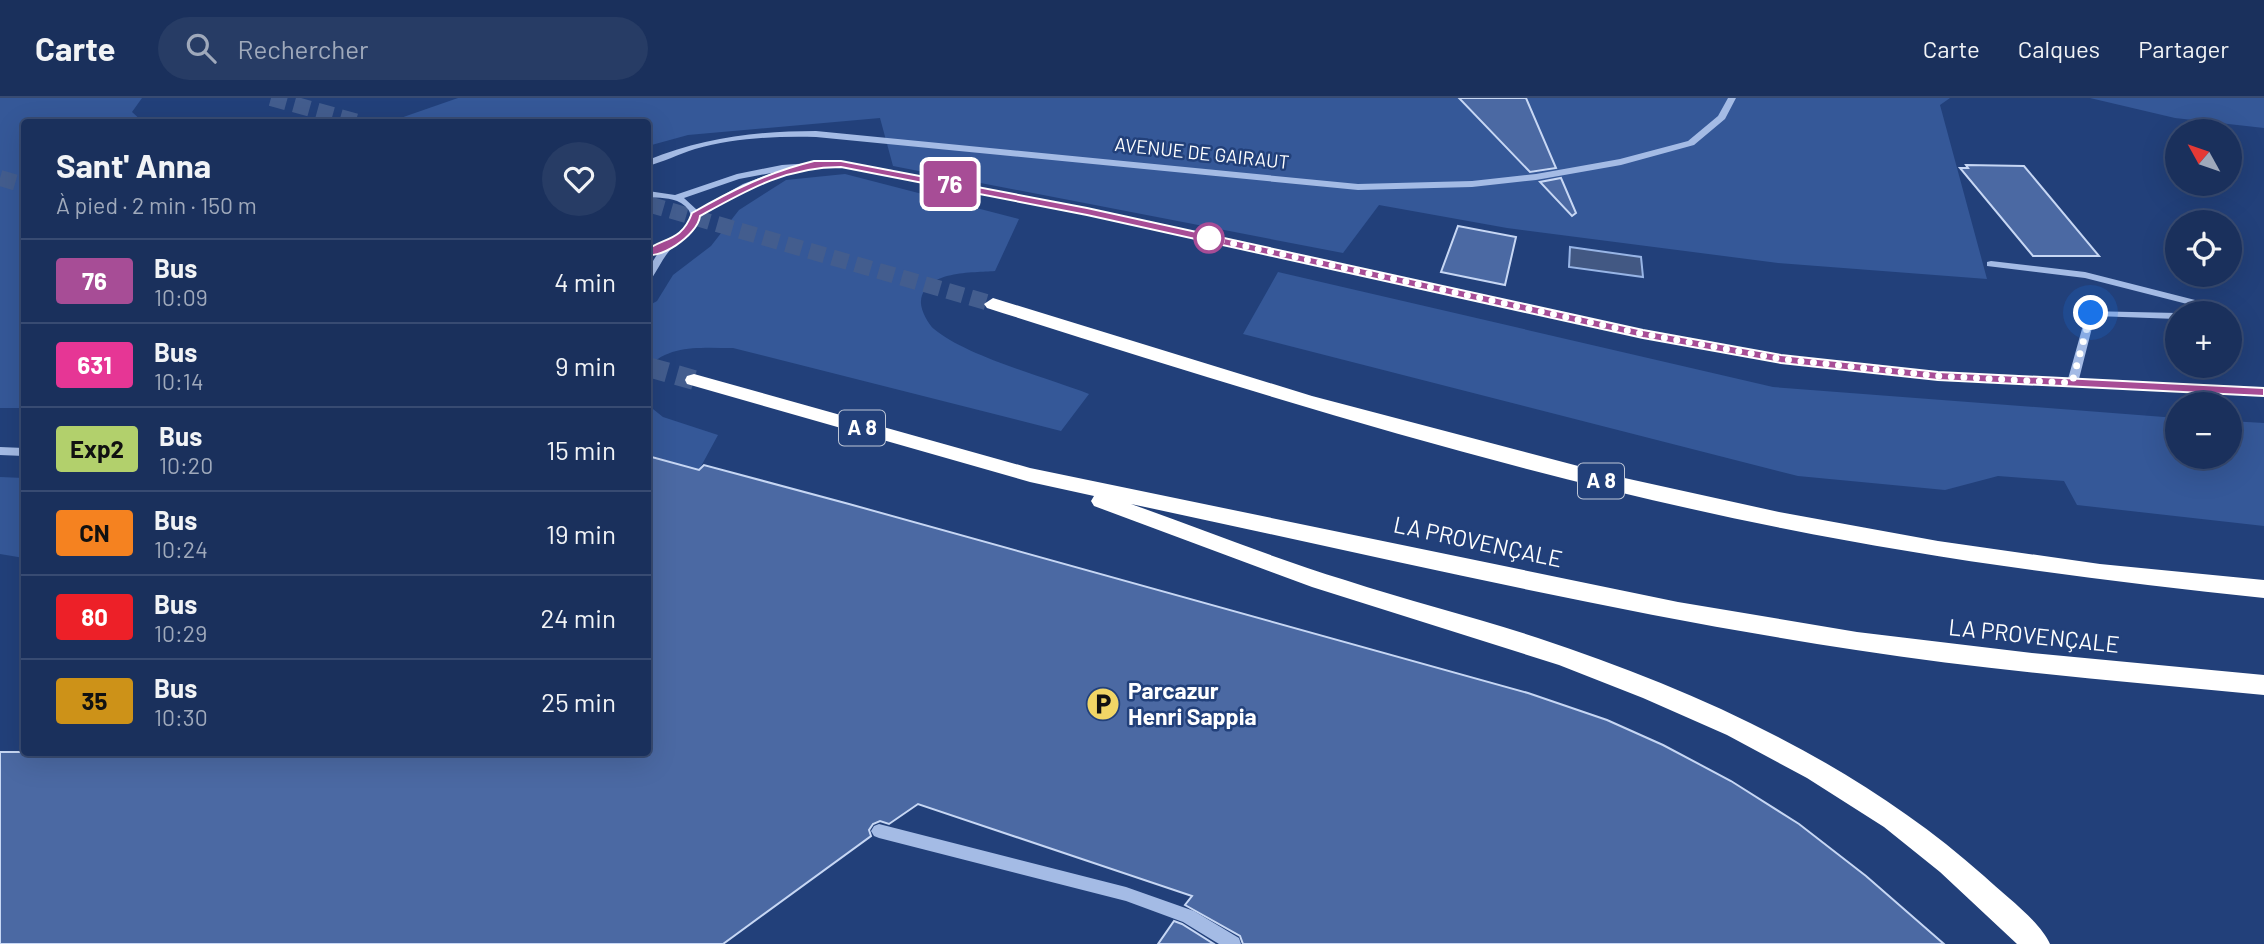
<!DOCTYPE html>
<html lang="fr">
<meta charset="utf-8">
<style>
:root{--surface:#1a305c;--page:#273c65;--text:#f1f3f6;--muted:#9fa9bb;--line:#384b72}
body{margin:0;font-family:Barlow,sans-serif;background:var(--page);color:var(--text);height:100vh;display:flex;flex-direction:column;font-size:26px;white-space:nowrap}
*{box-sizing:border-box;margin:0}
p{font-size:23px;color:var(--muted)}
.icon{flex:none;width:38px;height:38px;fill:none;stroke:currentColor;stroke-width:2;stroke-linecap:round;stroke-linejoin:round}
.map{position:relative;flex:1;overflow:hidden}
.drawer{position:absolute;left:21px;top:21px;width:630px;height:637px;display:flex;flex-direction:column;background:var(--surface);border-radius:7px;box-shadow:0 7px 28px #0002,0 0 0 2px var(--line)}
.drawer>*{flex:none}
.badge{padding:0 14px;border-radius:5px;font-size:24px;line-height:46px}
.needle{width:46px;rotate:310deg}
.tools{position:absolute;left:2165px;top:21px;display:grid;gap:14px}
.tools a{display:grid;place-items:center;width:77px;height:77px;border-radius:50%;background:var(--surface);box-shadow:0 7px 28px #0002,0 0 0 2px var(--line);font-size:35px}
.you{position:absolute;width:35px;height:35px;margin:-18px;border:5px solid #fff;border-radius:50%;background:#1a73e8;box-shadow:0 0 0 10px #1a73e833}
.map>.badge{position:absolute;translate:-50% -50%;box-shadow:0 0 0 4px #fff}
.round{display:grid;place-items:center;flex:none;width:74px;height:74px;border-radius:37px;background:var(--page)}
.head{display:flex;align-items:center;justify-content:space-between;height:119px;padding:0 35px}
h1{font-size:33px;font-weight:700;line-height:52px}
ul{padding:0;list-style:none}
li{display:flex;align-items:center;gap:21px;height:84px;padding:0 35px;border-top:2px solid var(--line)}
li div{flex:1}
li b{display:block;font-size:26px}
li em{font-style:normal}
li .badge{min-width:77px;font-weight:700;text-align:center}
header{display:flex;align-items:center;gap:42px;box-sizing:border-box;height:98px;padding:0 35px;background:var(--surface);border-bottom:2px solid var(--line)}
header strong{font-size:33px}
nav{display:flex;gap:38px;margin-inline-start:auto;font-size:24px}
.search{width:490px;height:63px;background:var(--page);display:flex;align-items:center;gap:18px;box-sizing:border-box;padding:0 24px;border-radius:38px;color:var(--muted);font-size:26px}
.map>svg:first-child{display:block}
</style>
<header>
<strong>Carte</strong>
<div class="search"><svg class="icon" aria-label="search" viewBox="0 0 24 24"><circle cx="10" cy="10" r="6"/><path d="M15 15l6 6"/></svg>Rechercher</div>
<nav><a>Carte</a><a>Calques</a><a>Partager</a></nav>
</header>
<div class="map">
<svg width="2264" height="846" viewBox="0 0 2264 846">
<rect width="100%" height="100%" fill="#22407a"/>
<g fill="#355898">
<path d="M0,0H142L132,14L143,24H24V310H0Z"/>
<path d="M458,0H1950L1940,7L1987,181L1778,165L1507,130L1379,107L1343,155L893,68L880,20L688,37L648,48V24H389Z"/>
<path d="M2090,0H2264V30L2175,20Z"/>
<path d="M845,76L1019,121L995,173C973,175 924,172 921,203C920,211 928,226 934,231C966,258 1047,280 1089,296L1061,333L733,250C703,250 670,246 648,269V208L657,203L673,177L711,148L739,112L786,82Z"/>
<path d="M1278,174L1773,289L2177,320V359H2230V323L2264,325V428L2077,407L2064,383L1998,378L1945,392L1798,378L1243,236Z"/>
<path d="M648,307L663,319L718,337L699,372L648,357Z"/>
<path d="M0,379L24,380V460L0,456Z"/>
</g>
<path fill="#425883" stroke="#98b5e6" stroke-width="2" d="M1570,149L1641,159L1643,179L1569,169Z"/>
<g fill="#4b69a3" stroke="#c7d7f4" stroke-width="2">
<path d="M1459,0H1526L1556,70L1530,74Z"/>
<path d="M1966,67L2024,68L2099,158H2033L1960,70H1968Z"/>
<path d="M1561,80L1576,115L1572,118L1540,84Z"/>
<path d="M1458,128L1516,139L1505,187L1441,174Z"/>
<path d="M648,358L699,372L704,367L849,406L1528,595L1607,622L1663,647L1731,683L1799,726L1866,778L1944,846H1243L1240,838L1185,807L1192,798L918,706L889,726L880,723L873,726L869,732L871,738L723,846H0V654H648Z"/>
<path d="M1174,823L1182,826L1214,846H1158Z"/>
</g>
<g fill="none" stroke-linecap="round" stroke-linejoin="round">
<g stroke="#435d8e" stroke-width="16" stroke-dasharray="16 8" stroke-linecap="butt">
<path d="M271,0L358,24"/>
<path d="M0,80L24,87"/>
<path d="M648,106L993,206"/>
</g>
<path stroke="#435d8e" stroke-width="20" stroke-dasharray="20 10" stroke-linecap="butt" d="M648,269L694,282"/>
<g fill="#a4bbe5" fill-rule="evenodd">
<path d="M1728,0H1736L1725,21L1694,47L1621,67L1536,82L1472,89L1358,92L816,39C775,38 734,40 695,51C679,56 663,64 648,68V62C702,40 757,33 816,33L1358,86L1472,83L1536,76L1620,61L1688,43L1718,18Z"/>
<path d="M841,63L1087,111L1643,233L1781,257L1938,274L2068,281L2087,213L2177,215H2179H2177V221L2095,218L2079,281L2264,290V298L1938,282L1781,265L1643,239L1087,117L841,69L782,73L739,81L684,100L697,112L743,86L773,75L778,78L749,90L699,119C694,141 682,139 670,152C663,160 658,171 652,180L648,181V171L658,155L648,158V152C662,147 711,124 681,105C671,99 658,100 648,99V93L675,97L737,76L782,67Z"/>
<path d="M1991,163L2085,174L2203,204L2213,215H2202L2195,208L2085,180L1987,168V164Z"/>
<path d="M0,349L24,350V358L0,357Z"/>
<path d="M879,726L1126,789L1194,813L1239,840L1241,846H1219L1183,824L1126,803L879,740L874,738L871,733L874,728Z"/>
</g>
<g fill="#fff" fill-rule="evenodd">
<path d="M993,200L1312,298L1620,379L1779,414L1938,443L2100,466L2264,482V500C2102,483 1941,462 1781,430C1512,376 1248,293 987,210L984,206Z"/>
<path d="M694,276L1030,370L1678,504L1857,534L2032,555L2264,577V597C2128,584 1991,573 1856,552C1612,515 1372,457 1131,406C1202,431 1273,460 1345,482C1409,503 1474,519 1538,540C1698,593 1857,665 1984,778C2003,796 2040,823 2050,846H2017L1940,774L1884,729L1807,680L1727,637L1643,600L1559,567L1312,489L1094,408L1091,403L1094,398L1030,384L687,286L685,282L687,278Z"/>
</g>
</g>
<path fill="#a74d96" stroke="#fff" stroke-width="2" d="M814,63H841L1087,110L1643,232L1781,257L1938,274L2264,290V298L1938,282L1781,265L1643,240L1087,117L841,69C786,69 747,92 700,118C698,137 657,165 642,155C664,138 681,145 692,115C732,92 769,74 814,63Z"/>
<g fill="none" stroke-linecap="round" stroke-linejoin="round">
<path stroke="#fff" stroke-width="7" stroke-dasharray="0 12.6" d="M1209,140L1643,236L1781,261L1938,278L2072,285L2091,215"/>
</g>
<defs>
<symbol id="parking-disc" viewBox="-11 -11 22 22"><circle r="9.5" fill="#f1d666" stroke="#22407a"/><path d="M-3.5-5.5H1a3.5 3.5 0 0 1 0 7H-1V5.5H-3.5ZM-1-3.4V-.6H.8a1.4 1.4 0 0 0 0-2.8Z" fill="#111"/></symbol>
</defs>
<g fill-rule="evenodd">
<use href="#parking-disc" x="1084" y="587" width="38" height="38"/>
</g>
<circle fill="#fff" stroke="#a74d96" stroke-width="3.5" cx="1209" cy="140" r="14"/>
<g text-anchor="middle" stroke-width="5" stroke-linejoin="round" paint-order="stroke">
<g font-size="19" fill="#fff" stroke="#22407a">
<text transform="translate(1202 55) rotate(6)" y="7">AVENUE DE GAIRAUT</text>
</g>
<g fill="#22407a" stroke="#bdc6d7" stroke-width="2">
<rect x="839" y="312.5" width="46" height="35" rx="5"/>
<rect x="1578" y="365.5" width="46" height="35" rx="5"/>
</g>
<g font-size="21" font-weight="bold" fill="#fff">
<text x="862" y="337">A 8</text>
<text x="1601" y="390">A 8</text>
</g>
<g font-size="23" fill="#fff" stroke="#22407a">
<text transform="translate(1478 444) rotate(12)" y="8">LA PROVENÇALE</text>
<text transform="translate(2034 538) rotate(6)" y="8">LA PROVENÇALE</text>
</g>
<g font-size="23" font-weight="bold" fill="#fff" stroke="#22407a" text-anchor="start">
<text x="1128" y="601">Parcazur<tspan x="1128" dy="26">Henri Sappia</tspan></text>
</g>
</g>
</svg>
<div class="tools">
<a><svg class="needle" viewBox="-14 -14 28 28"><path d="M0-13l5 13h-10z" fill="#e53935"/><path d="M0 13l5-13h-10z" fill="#9fa9bb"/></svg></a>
<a><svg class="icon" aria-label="locate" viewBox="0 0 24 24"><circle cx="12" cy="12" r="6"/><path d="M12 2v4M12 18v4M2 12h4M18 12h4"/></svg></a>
<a>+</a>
<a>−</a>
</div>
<div class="you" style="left:2091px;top:215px"></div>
<b class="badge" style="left:950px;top:86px;background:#a74d96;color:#fff">76</b>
<section class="drawer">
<div class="head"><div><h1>Sant' Anna</h1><p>À pied · 2 min · 150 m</p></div><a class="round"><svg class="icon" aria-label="heart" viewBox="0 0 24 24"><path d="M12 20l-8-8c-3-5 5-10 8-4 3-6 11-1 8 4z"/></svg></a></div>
<ul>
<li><span class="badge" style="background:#a74d96;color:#fff">76</span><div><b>Bus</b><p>10:09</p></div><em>4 min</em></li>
<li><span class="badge" style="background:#e63695;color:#fff">631</span><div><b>Bus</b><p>10:14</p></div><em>9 min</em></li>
<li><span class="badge" style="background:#b2d06c;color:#111">Exp2</span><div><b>Bus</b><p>10:20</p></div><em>15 min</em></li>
<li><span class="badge" style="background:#f58220;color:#111">CN</span><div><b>Bus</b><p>10:24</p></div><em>19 min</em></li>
<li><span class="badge" style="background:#ed2028;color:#fff">80</span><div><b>Bus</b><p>10:29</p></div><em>24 min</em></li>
<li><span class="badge" style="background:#cd9218;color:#111">35</span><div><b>Bus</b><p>10:30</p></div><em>25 min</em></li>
</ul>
</section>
</div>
